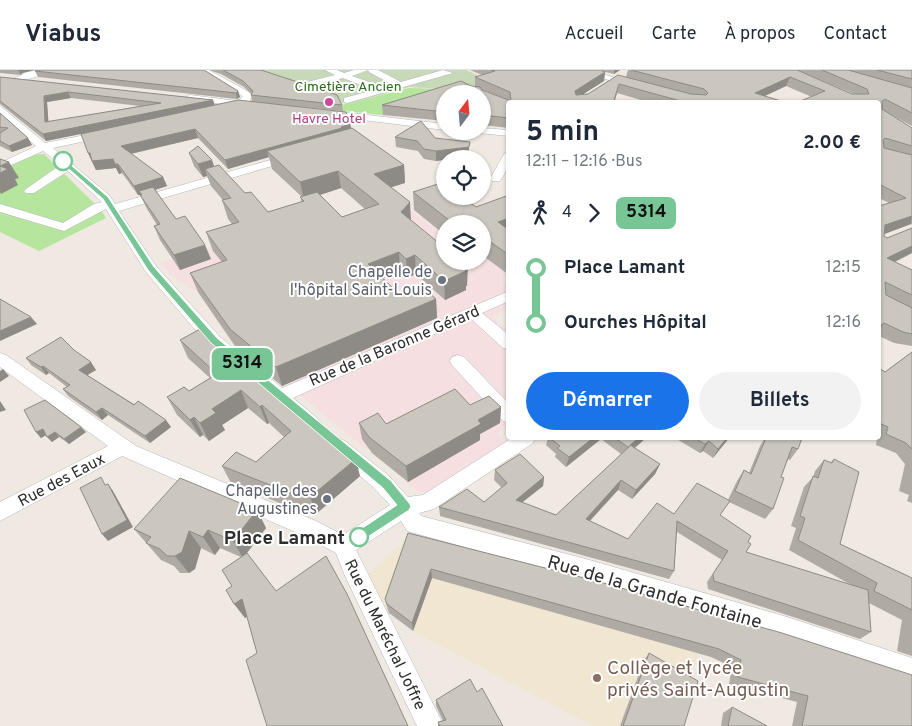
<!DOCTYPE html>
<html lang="fr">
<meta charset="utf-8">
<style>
:root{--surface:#fff;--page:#f2f2f3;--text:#1f2937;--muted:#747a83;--line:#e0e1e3;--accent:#1a73e8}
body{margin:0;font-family:Overpass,sans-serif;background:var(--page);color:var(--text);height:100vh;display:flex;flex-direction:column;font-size:19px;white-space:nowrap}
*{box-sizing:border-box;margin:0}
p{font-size:16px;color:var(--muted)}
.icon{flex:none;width:28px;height:28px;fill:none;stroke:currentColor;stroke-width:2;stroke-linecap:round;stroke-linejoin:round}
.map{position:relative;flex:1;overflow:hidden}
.sheet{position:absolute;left:506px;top:30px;width:375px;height:340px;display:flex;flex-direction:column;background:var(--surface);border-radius:5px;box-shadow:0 1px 4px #0004}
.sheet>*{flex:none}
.badge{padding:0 10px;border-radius:8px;font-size:18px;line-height:32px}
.needle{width:32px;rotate:16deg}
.buttons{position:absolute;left:436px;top:15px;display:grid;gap:10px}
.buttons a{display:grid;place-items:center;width:55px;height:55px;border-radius:50%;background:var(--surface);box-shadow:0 1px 4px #0004;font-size:25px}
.map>.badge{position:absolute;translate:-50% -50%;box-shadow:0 0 0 2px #fff}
.legs{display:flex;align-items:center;gap:8px;height:55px;padding:0 20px;font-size:16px}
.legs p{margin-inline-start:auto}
.summary{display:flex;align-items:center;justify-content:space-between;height:85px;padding:0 20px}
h1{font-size:28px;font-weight:700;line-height:38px}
.primary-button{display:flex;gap:10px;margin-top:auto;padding:10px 20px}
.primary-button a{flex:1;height:58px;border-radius:30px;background:var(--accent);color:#fff;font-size:20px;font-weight:700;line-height:58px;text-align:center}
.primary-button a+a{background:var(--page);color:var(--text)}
ul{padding:0 20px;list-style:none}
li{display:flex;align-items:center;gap:18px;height:55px;font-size:19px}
li i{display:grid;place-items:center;width:8px;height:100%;margin:0 6px;background:currentColor}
li i::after{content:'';width:12px;height:12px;margin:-6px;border:4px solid;border-radius:50%;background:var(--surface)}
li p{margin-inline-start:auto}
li:first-child i{background:linear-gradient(#0000 50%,currentColor 0)}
li:last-child i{background:linear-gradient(currentColor 50%,#0000 0)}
header{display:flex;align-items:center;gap:30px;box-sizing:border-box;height:70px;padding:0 25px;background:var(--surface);border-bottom:1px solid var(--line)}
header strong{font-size:24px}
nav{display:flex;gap:28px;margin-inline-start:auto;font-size:18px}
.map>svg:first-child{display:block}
</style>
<header>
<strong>Viabus</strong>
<nav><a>Accueil</a><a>Carte</a><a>À propos</a><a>Contact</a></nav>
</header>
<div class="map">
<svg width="912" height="656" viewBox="0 0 912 656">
<rect width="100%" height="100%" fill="#efe9e1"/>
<path fill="#f0e6d1" d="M404,471L708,549L678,656H593L413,561L386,540L367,505Z"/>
<path fill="#f5dfe0" d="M404,135L430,155L437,153L445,159V191H482L483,185L509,205L501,210L509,216V237L492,247L509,262V354L498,362L508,375L432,423L417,421L370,380L363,377L226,264L198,222L169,204L160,193L276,156L345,155Z"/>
<g fill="#b6e59e">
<path d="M409,18L446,19L445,24L383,45L326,39Z"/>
<path d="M44,84L101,140L106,148L39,181L0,162V101L32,85Z"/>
</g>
<path fill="#c8d9b8" d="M245,0H466L490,11L472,16L509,33L482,24L446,19L409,17L347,34Z"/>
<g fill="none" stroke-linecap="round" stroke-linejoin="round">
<defs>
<g id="minor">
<path d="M39,0H59L15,13L11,10L27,2Z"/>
<path d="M199,0H209L251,23L253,25L249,32L256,35C252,39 241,37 235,39L231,35L187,30L185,28L190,25L238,31L243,26Z"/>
<path d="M325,0H337L344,3L354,0H378L401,12L443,0L453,3L347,33L344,32V28L374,20L343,8L307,16V12L335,5ZM368,0L369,2L393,15L383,17L352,6Z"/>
<path d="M577,0H590L638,15L634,18Z"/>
<path d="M0,36L45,73L105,61L109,62V66L53,78L109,125L115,134L288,85H296L297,87L296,89L119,141L156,196L220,267L282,318L509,221V231L482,243L509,265V279L503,278L470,248L293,328L317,348L320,353L317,358L311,360L305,358L208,275L146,202L106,139L64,161L0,142V134L63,153L94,134L102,132L68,101L34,123H26L24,121L26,119L56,98L62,96L43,81L0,100V93L36,76L0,44Z"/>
<path d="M324,40L445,54V60L321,45V41Z"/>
<path d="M482,58L509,60V66L478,63L477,61H482Z"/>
<path d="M509,81C509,93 507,101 500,111H492L490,109L504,84Z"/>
<path d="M0,283L6,285L136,376L316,451L343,465L390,435L373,417L331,381L329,376L331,371L338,368L345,371L388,405L408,427L423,425L512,368H535L533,373L434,439L419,443L421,446L586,489L784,546L912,588V614C748,558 581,509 414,463L407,461L401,451L356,480L444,656H417L345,506L336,483L302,465L122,386L0,451V432L108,376L0,297Z"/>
<path d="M458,285L464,287L509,334V353L503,351L452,295L450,291L452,287Z"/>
</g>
</defs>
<use href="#minor" stroke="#b4b7c1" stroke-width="1"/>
<use href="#minor" fill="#fff" fill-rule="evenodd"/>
</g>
<g fill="#afaba4" fill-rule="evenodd">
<path d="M0,0H34L22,3L21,5L0,3Z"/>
<path d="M209,0H261L342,35L343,41L252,32L251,25V24L244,17L221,4Z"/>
<path d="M470,0H620L614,4L605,2L604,11L583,24H588L626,7L628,0H797L852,24H854L797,0H912V56L884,41L912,58V155L911,154L884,164V166L887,168L912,158V183L895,192L912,200V276L894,273L879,266V136L889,133L879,128V32L812,27L786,16L765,26L784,32H648L617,23L615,30L509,32V58L482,55V24H445V51L383,45L382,35L471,16L476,17L475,16V7L482,5ZM481,19L503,28L482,20Z"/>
<path d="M35,1L238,21L240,27L237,29L38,7Z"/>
<path d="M0,7L213,30L215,35L350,52L351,58L404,95L405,113L391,117L411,150L467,216H466V220L445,230L416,204L407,208L400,201L383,208L400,225L436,229L437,248L282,316L237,279L198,222L190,203L222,192L213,181L206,162L232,154L228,149L222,130H223L211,116L207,106L203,107L194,96L189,83L212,90L214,96L268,142L301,132V126L272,99L269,87L228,99L198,68L131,84L163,107L167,116L155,120L176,149L211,189L180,200L160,170L154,156L157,155L147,139L140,125H141H138L122,103L119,104L116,98L96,100L88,83L93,61L46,71L0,34ZM71,28L140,36L48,52L47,32ZM341,118L365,139L342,147L320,125Z"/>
<path d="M0,43L32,75L12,82L0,76Z"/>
<path d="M395,67L435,68L469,87L445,89L436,91L424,89L418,81L396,77Z"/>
<path d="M413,122L476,137L509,125V205L482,185V154H445V165L414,140Z"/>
<path d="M180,270L244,309L360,406L316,444L299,441L231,413L222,396L256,392L284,367L269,353L267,354L248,338L222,355L225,360L209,371L203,365L200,367L177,345L167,327L189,321L210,308L188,288Z"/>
<path d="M74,280L96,300L87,305L171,357L150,373L108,345L102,350L68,326L63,319L67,317L49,303L46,305L31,295L26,288Z"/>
<path d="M912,282V433L907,431L909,425L899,421L905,394L896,383L876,375L877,368H879V298L885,302Z"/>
<path d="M470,335L501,337L500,353L480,364V370L408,412L372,383L362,369L359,353L386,354Z"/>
<path d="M36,362H86L69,374L59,367L52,372L46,365L41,368Z"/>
<path d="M548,368H646L634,378L660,394L655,404L632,429L618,420L590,451L628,469L674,444L728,430L737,411L744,400L749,403L760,376L765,368H802L798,379L790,390L788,389L781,407L773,439L765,449L729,432L720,445L748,472L746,482L853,516L789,480L796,458L791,456L804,417L813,407L815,401L824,390L830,393L834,389L840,474L912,508V586L897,581L902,550L869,533L871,562L860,569L708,519L707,512L722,490L677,462L674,501L669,509L440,446L439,437L484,432L502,418L494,410L495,400L544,407L543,416L522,432L556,445L621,384L601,369L566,397L555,387L556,384L546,375Z"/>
<path d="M675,368H729L713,388L703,381L700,383Z"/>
<path d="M257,440L266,458L247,483L257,583L247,547L245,548L232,516L241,487L220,478L215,485L201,478L195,499L189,503H180L174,496L161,490L134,459Z"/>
<path d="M408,463L596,511L912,656H792L797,632L729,614L732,597L711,587L432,508L413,561L389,543L387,537L385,529Z"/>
<path d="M649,583L684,656H620L644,590Z"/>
<path d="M477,622L503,656H438V652L443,651L436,636V630Z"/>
<path d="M732,637L767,656H721L723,643Z"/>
</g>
<g fill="#8e8b86">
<path d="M18,0H34L22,3L21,5Z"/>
<path d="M614,0H620L614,4Z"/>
<path d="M605,2L604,11L574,30L575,21Z"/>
<path d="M790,7L786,16L752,32L755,23Z"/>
<path d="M619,14L617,23L614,32H613Z"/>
<path d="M238,21L240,27L237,29L236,23Z"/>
<path d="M68,22L71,28L47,32L49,59L45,52L44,26Z"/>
<path d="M213,30L215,37L46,71L43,64Z"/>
<path d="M350,52L351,60L267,81L269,87L228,99L225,90L341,57Z"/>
<path d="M195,59L198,68L125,85L121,76Z"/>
<path d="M28,68L32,75L12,82L9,76Z"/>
<path d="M469,77V87L445,89V90L436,91V81Z"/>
<path d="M88,83H90L113,89L118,94L122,103L119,104L116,98L96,100Z"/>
<path d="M212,90L216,103L205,99L207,106L203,107L198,94Z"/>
<path d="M9,92L19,108L15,109L18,115L1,124L0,122V96Z"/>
<path d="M404,95L405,113L376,122L374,104Z"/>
<path d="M338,101L341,118L304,130L300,112Z"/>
<path d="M163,107L167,116L142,124L139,121L141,125H138L134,116Z"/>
<path d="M410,132L411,150L403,161L401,142Z"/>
<path d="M912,146L911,154L879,166L885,155Z"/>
<path d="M509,148V166L498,152Z"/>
<path d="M205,175L211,189L180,200L174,185Z"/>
<path d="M912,176V183L880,199L887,188Z"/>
<path d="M399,182L400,201L371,213L368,194Z"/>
<path d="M415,185L416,204L407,208L406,189Z"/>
<path d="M468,197L467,216H466V220L445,230L444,211L463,198Z"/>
<path d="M436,229L437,248L282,316L276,297Z"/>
<path d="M31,247L37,254L0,271V261Z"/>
<path d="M884,253L879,261V257Z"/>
<path d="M91,292L96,300L84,307L79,300Z"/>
<path d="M43,296L49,303L46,305L41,297Z"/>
<path d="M3,299L9,306L0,312V301Z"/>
<path d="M241,320L248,338L222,355L225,360L209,371L200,353L212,339Z"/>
<path d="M0,331L6,340L0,342Z"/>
<path d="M262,335L269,353L267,354L260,337Z"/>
<path d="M501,337L500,353L480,364V370L408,412L406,396L478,350Z"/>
<path d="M102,338L108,345L102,350L96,342Z"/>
<path d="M194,347L203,365L200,367L190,350Z"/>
<path d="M166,350L171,357L150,373L145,366Z"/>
<path d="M81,357L86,362L69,374L64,369Z"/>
<path d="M43,359L48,364L41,368L36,362Z"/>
<path d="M55,362L59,367L52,372L47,367Z"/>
<path d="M593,368H601V369L566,397L569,387Z"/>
<path d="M639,368H646L627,385L630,375Z"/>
<path d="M727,368H729L713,388L718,379Z"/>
<path d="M709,371L703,381L700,383L705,374Z"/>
<path d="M356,389L360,406L316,444L310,427Z"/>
<path d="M660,394L655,404L632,429L636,420Z"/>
<path d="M544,407L543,416L514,439L516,430Z"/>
<path d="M621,410L618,420L583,458L586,449Z"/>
<path d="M108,414L113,421L133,457L108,471L102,464Z"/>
<path d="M257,440L266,458L243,488L233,471Z"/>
<path d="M208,460L220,478L215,485L203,467Z"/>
<path d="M189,461L201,478L195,499L189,503L175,486Z"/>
<path d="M431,499L432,508L413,561L412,553Z"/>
<path d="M242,529L252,543L245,548L234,534Z"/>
</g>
<g fill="#cbc7bf" stroke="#8e8b86" fill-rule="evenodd">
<path d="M41,0H204L238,21L236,23L35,1Z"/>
<path d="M223,0H261L337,25L342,35L251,25L253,21L243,11Z"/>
<path d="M491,0H601L605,2L575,21L576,25L588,24L618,5L691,24L706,25L708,23L704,19L631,0H797L852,24H869L867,19L822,0H848L912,18V43L885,29L882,31V39L912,58V76L885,68L883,70L884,78L912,85V146L885,155L884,166L887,168L912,158V176L887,188L912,200V225L885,212L886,225L912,238V264L903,262L884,253L879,257V136L906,128L879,114V32H798L825,21L790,7L755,23L784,32H684L619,14L614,30L620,32H509V48L482,45V24H445V42L382,35L461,11L471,16L480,17L482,20L511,31L510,22L475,7L495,1Z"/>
<path d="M877,0H912V9Z"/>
<path d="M0,7L213,30L43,64L0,31ZM68,22L161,33L45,52L44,26Z"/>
<path d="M238,30L346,42L350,52V54L341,57L342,58L225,90L195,59L121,76L163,107L134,116L118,94H115L113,89L92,91L90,83H88L81,64Z"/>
<path d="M0,43L28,68L9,76L0,71V63L8,58L0,57Z"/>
<path d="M421,51L435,68L470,72L469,77L436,81L424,79L417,71L395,67Z"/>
<path d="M352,58L404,95L374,104L410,132L401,142L445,178V191H461L468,197L463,198L466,201L444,211L415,185L406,189L399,182L368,194L400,225L421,216L436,229L276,297L230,259L190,203L227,190L206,162L239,152L222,130L231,128L205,99L219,95L245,123L251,122L268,142L304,131L300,127L317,122L342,147L379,134L338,101L300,112L267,81Z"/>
<path d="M198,76L212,90L198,94L189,83Z"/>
<path d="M0,89L9,92L0,96Z"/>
<path d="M0,96L8,99L0,103Z"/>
<path d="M441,113L445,115V126H461L476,137L509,125V148L498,152L509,160V185L482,166V154H454L413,122Z"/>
<path d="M153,117L176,149L185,146L205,175L174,185L154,156L160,154L140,125H142L139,121Z"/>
<path d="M0,229L31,247L0,261Z"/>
<path d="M200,259L244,309L252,303L356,389L310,427L293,424L222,396L236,382L256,392L291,361L262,335L260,337L241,320L212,339L216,343L200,353L194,347L190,350L167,327L184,317L189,321L217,304L180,270Z"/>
<path d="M61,267L74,280L91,292L79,300L134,335L138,331L166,350L145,366L102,338L96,342L63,319L70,315L43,296L41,297L26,288Z"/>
<path d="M912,282V379L906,373L886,364L888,357L879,353V298L885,302Z"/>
<path d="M455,319L470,335L489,326L501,337L478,350L481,354L406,396L369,367L359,353L378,343L386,354Z"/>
<path d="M45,330L81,357L64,369L55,362L47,367L43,359L36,362L24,340Z"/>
<path d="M550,368H593L569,387L557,378L560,376Z"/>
<path d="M615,368H639L630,375L660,394L636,420L621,410L586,449L628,469L657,433L674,444L697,413L730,431L720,445L751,466L748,472L751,474L746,482L868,520L871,562L714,511L713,504L728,481L677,451L674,501L439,437L467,419L484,432L507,413L495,400L520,384L544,407L516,430L556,445L630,376L628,377Z"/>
<path d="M694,368H727L718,379L709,371L705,374Z"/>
<path d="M766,368H802L798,379L792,377L781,407L784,408L773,439L735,421L744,400L751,404Z"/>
<path d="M834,389L859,402L840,474L912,508V540L874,521L877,513L798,470L805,448L800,446L813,406L818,408L824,390L832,393Z"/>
<path d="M101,407L105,415L108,414L127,450L102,464L80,418Z"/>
<path d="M180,408L257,440L233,471L208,460L203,467L189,461L182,482L175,486H167L160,479L146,473L151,467L134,459Z"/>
<path d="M408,463L596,511L782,563L912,605V656H802L808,626L738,607L741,590L719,579L431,499L412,553L387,534L385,529Z"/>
<path d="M247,483L276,521L326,486L347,524L408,656H267L246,590L257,583L242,529L234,534L226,520L232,516L222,500Z"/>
<path d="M649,583L698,611L684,656H623Z"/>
<path d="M470,609L477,622L482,618L503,656H440L438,652L446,650L436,630Z"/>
<path d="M732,637L767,656H728Z"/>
</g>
<path fill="#78c696" stroke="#fff" d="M61,90H65L108,127L154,197L217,268L391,411L409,433L411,436L409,440L363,470L359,472L355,470L353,467L355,463L397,435L383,418L211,273L148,200L103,129L61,92Z"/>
<circle fill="#d1479c" stroke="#fff" stroke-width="2" cx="329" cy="32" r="5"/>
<g fill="#fff" stroke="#78c696" stroke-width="2.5">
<circle cx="63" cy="91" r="9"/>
<circle cx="359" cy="467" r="9"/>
</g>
<g fill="#6b7280" stroke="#fff" stroke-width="2">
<circle cx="442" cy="210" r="5"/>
<circle cx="327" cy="429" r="5"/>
</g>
<circle fill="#8d6e63" stroke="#fff" stroke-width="2" cx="597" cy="608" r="5"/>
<g text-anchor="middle" stroke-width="4" stroke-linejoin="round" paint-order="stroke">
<g font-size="14" fill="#2c6e1b" stroke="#fff">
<text x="348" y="21">Cimetière Ancien</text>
</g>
<g font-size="14" fill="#b23c85" stroke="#fff">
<text x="329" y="53">Havre Hotel</text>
</g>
<g font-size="16" fill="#5b616d" stroke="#fff" text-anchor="end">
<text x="432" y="207">Chapelle de<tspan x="432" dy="18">l'hôpital Saint-Louis</tspan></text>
<text x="317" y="426">Chapelle des<tspan x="317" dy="18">Augustines</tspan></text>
</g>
<g font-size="16" fill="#2e2e2e" stroke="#fff">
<text transform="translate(394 275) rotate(-23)" y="6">Rue de la Baronne Gérard</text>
<text transform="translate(61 409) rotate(-28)" y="6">Rue des Eaux</text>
<text transform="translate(386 564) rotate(64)" y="6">Rue du Maréchal Joffre</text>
</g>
<g font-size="19" font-weight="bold" fill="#2e2e2e" stroke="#fff" text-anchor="end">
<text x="345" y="474">Place Lamant</text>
</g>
<g font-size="19" fill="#2e2e2e" stroke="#fff">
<text transform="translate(655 521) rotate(16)" y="7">Rue de la Grande Fontaine</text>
</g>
<g font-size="19" fill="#785e54" stroke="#fff" text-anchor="start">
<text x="607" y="604">Collège et lycée<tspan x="607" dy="22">privés Saint-Augustin</tspan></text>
</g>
</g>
</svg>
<div class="buttons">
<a><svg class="needle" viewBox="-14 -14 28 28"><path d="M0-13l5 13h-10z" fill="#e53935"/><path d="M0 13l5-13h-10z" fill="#747a83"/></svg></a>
<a><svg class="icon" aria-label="locate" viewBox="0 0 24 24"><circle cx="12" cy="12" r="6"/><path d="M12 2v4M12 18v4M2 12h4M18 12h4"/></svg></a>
<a><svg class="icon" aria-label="layers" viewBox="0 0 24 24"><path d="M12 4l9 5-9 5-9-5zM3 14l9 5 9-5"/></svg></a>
</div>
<b class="badge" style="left:242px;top:294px;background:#78c696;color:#111">5314</b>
<section class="sheet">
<div class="summary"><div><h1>5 min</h1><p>12:11 – 12:16 · Bus</p></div><b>2.00 €</b></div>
<div class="legs"><svg class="icon" aria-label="walk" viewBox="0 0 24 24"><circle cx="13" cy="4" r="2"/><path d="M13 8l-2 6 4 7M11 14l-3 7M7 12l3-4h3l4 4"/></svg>4<svg class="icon" aria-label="forward" viewBox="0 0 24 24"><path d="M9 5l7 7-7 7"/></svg><b class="badge" style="background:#78c696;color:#111">5314</b></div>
<ul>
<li><i style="color:#78c696"></i><b>Place Lamant</b><p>12:15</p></li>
<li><i style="color:#78c696"></i><b>Ourches Hôpital</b><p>12:16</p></li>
</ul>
<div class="primary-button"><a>Démarrer</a><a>Billets</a></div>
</section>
</div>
